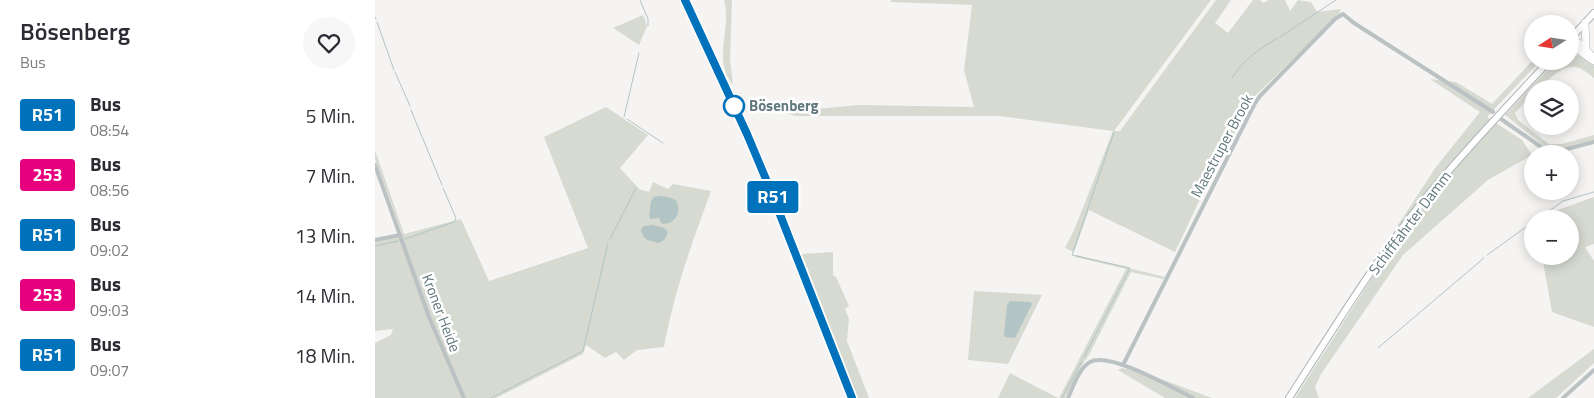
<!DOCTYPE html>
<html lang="de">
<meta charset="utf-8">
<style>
:root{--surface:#fff;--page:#f7f7f7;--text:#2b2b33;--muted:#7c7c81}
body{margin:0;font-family:"Titillium Web",sans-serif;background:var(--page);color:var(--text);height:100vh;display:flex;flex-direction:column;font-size:19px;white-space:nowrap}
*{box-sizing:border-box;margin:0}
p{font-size:16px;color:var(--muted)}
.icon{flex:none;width:28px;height:28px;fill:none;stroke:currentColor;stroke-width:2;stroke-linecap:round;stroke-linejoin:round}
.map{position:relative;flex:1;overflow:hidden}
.panel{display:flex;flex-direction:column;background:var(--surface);width:375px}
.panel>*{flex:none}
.badge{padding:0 10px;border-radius:4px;font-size:18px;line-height:32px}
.needle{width:32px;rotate:258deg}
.controls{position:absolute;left:1149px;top:15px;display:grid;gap:10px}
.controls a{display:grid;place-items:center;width:55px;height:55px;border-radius:50%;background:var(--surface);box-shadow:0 2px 12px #0003;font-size:25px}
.map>.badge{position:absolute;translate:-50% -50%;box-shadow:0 0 0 2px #fff}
.round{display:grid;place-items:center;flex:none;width:52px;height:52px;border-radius:26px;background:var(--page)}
.head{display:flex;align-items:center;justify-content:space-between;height:85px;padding:0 20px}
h1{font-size:24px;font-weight:600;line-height:38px}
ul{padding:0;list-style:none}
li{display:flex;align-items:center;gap:15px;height:60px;padding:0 20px}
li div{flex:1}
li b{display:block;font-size:19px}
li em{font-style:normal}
li .badge{min-width:55px;font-weight:700;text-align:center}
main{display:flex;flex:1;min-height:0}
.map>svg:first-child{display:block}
</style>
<main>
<section class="panel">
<div class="head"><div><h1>Bösenberg</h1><p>Bus</p></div><a class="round"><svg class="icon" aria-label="heart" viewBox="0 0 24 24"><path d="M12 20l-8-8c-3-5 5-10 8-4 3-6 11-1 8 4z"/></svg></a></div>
<ul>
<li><span class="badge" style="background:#0072bc;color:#fff">R51</span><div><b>Bus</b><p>08:54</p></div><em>5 Min.</em></li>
<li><span class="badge" style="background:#e6007e;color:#fff">253</span><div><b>Bus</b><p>08:56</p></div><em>7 Min.</em></li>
<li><span class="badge" style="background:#0072bc;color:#fff">R51</span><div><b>Bus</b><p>09:02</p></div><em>13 Min.</em></li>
<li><span class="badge" style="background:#e6007e;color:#fff">253</span><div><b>Bus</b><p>09:03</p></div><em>14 Min.</em></li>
<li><span class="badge" style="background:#0072bc;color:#fff">R51</span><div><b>Bus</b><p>09:07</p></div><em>18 Min.</em></li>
</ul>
</section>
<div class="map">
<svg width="1219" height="398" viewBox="0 0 1219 398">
<rect width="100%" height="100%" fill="#f5f4f2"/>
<g fill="#d6dad1">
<path d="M349,0H357L355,59L358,85C337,60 357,29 349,0Z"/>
<path d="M516,0H836L739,131H745L841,0H856L840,23L853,33L878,0H885L888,3L894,0H910L915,11L923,0L936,2L942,12L966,9L964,14L879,97L837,174L800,252L714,210L699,252L690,248L700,228L738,131L624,116H421L407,112L485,105L599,107L589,70L597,5L516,2Z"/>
<path d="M268,15L272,26L264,45L238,28Z"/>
<path d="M1203,55L1219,66V78C1215,75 1210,71 1206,69C1190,61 1174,79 1164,89H1158L1157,95L1140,113L1143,120L1174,144H1187L1219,135V140L1184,149L1169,146L1130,115L1173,69L1184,61H1195V56Z"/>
<path d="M1157,61H1165L1112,117L1147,140L1157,155L1113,180L1028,255L946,374L940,387L944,398H920L1002,270L1025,240L1019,231L1061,167L1105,112L1055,79L1081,82L1117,104Z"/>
<path d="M231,107L273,135L245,168L264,189L274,192L278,182L293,189L298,184L336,191C317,243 299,292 289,347L262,350L249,360L241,352L230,358L211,345L208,354L121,398H0V343L16,335L18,329L0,331V241L27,234L0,159V150L29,234L86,219L114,281L213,248L169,137Z"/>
<path d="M1219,197V244L1210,247L1219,261V327L1177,312L1167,256H1195V219L1160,218Z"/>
<path d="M458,252V275L461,277L474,306L470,309L474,319L472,341L494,398H483L427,254Z"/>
<path d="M701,255L790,277L788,279L756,272L714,355L709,362L690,398H684L751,269L700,257Z"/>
<path d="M599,291L667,295L633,364L593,360Z"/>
<path d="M1219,349V363L1181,398H1153Z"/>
<path d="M747,368L770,373L837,398H790L743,370Z"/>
<path d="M635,373L683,398H623Z"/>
</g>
<g fill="#b2c4c4">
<path d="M285,196L293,197L301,200C307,212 301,224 287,224L284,218L276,219L274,217L276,201L279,197Z"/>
<path d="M278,225L289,228L293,232L290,239L284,243C275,241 267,240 266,229L269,226Z"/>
<path d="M635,301L655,302L657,304L640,338L630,337L629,335L632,305Z"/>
</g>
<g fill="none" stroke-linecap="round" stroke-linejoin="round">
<g stroke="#b2c4c4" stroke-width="1">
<path d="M265,0L273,19V26"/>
<path d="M0,17L1,19"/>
<path d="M2,22L19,70"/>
<path d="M905,37L961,0"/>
<path d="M20,72L35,106"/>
<path d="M857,78C869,59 884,49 903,38"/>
<path d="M36,110L67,185"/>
<path d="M249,117L264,53"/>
<path d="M252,119L288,143"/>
<path d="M1163,219L1188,201L1219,192"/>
<path d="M30,239L79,222L81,218L68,188"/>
<path d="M235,239L261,188"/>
<path d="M0,246L23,241"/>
<path d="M1112,255L1158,222"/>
<path d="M1003,348L1109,258"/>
<path d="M709,357L755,268L697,255L739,132"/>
<path d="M116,398L208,351L233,243"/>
<path d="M687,398L707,361"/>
</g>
<defs>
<path id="secondary" d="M310,0L372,134L400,201L477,398"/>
<g id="primary">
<path d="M1195,39L1219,13"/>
<path d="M914,398C956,333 996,267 1044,206C1085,155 1130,109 1174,61"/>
</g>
<g id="highway">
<path d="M1210,23L1211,49"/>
<path d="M1196,38C1200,50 1209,54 1219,61"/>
<path d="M1196,38L1205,44L1219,58"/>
</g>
</defs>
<use href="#secondary" stroke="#acb5b7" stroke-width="7"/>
<use href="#primary" stroke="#afb6b8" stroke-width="8"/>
<use href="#highway" stroke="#afb5b7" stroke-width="8"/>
<g stroke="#bbc2c4" stroke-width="4">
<path d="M1126,119L1169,149L1184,151L1219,142"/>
<path d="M0,165L54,317L89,398"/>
<path d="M0,240L25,235"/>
<path d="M748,365L880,103L885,96L960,19L968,14L979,23L1118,112"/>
<path d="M693,398C698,387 704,368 715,362C734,351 798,388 818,398"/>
<path d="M1188,398L1219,370"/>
</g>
<use href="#secondary" stroke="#fff" stroke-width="5.5"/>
<use href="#primary" stroke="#fff" stroke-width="6"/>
<use href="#highway" stroke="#fff" stroke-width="7"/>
</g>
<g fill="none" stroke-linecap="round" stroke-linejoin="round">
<defs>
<path id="line" d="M310,0L372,134L393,184L477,398"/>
</defs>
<use href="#line" stroke="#fff" stroke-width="11"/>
<use href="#line" stroke="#0072bc" stroke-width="8"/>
</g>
<circle fill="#fff" stroke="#0072bc" stroke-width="2.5" cx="359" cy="106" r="10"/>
<g text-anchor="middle" stroke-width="5" stroke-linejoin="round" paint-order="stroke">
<g font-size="15" font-weight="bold" fill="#61787c" stroke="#fff" text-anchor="start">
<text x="374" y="111">Bösenberg</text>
</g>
<g font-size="15" fill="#61787c" stroke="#fff">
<text transform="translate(847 146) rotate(-62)" y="5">Maestruper Brook</text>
<text transform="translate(1035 223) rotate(-53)" y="5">Schifffahrter Damm</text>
<text transform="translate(66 313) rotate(69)" y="5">Kroner Heide</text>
</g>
</g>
</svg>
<div class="controls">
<a><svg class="needle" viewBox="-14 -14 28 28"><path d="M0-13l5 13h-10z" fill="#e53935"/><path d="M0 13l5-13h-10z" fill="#7c7c81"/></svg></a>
<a><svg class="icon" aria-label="layers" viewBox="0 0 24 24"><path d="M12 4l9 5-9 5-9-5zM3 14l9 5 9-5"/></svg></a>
<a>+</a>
<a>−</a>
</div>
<b class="badge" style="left:398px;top:197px;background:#0072bc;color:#fff">R51</b>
</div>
</main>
